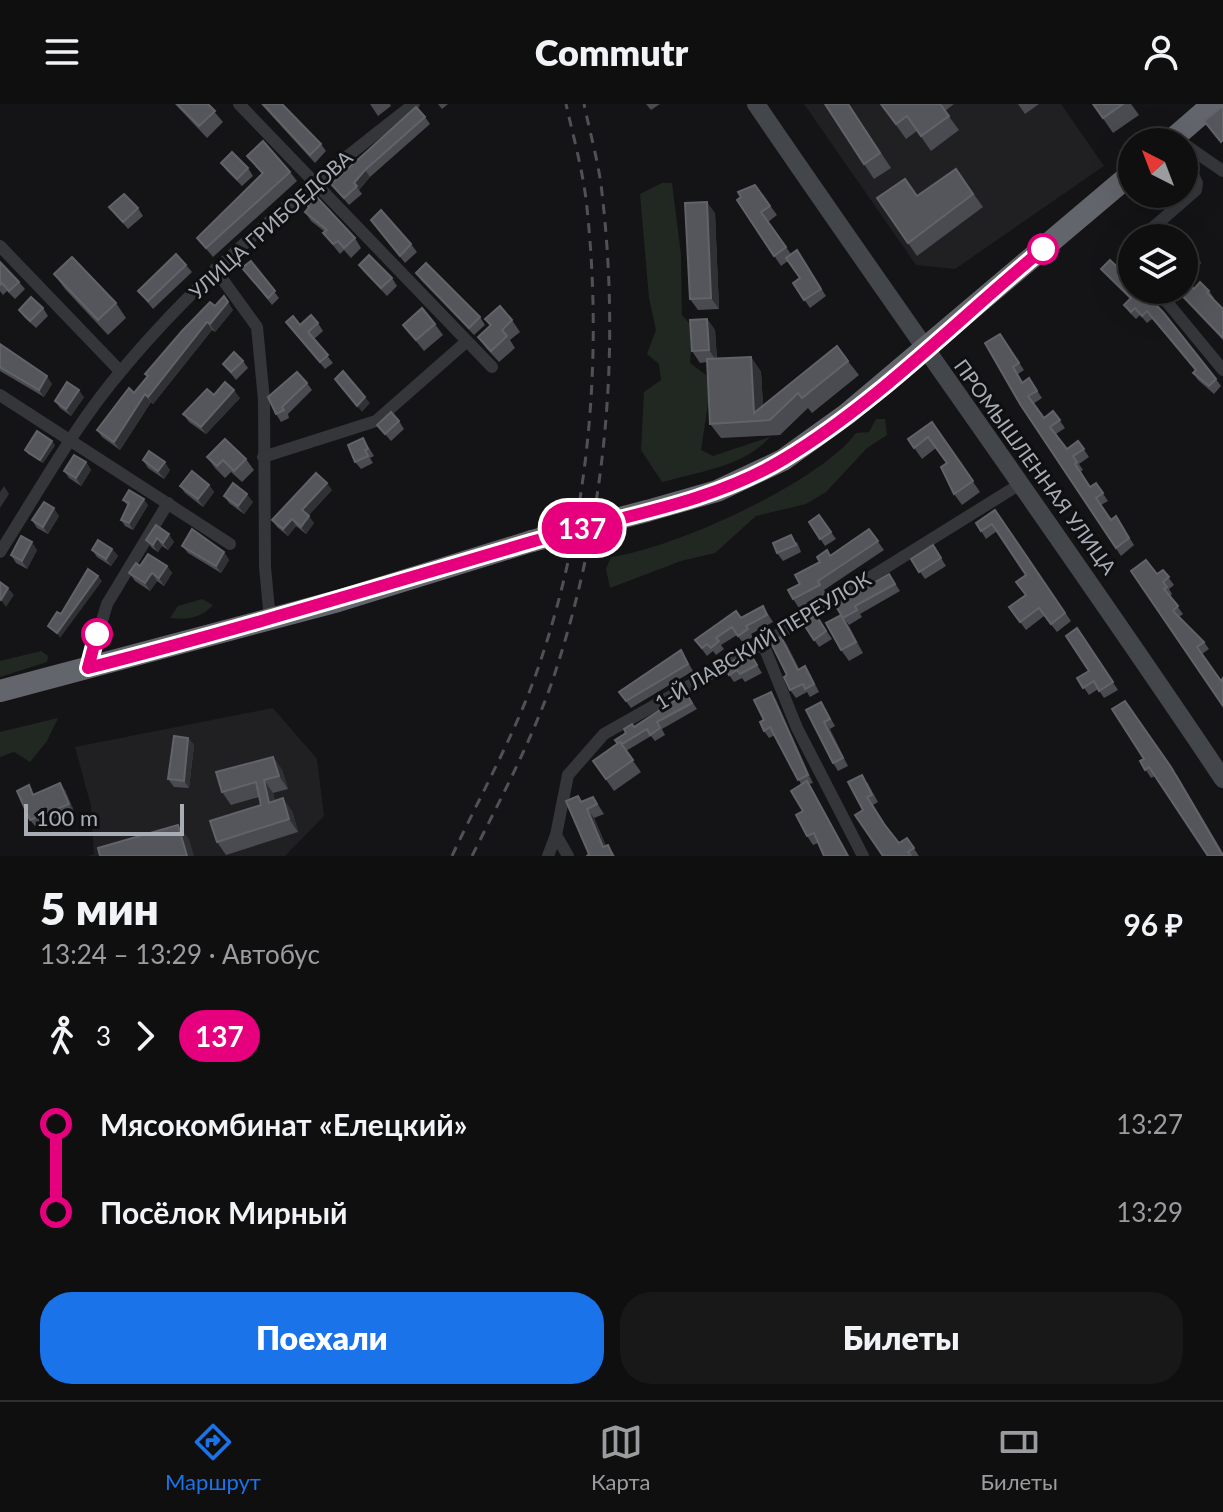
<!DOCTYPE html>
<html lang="ru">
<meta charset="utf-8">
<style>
:root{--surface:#0f0f10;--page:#181819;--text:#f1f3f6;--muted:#9b9c9f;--line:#2f2f30;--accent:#1a73e8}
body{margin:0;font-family:Lato,sans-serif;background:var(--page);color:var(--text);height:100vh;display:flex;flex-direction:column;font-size:30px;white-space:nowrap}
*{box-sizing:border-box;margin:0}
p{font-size:26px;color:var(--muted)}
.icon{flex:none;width:44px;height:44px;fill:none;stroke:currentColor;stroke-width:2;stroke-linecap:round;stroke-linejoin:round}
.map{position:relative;height:752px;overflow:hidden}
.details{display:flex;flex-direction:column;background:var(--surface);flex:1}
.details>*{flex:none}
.badge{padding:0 16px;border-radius:26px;font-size:28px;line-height:52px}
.needle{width:52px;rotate:318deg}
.buttons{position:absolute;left:1118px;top:24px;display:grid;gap:16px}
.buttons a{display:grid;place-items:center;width:80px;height:80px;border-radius:50%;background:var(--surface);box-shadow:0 8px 32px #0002,0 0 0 2px var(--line);font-size:40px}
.scale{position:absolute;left:24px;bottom:20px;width:160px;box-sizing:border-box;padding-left:8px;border:4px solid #a7acb5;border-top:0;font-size:22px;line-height:28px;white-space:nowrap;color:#a7acb5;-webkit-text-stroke:6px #0f0f11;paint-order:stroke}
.map>.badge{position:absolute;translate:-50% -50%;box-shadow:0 0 0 4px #fff}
.legs{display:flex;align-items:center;gap:12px;height:88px;padding:0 40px;font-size:26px}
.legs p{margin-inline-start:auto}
.head{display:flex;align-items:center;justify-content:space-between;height:136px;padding:0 40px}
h1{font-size:44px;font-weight:800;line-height:60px}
.primary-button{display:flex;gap:16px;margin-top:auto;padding:16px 40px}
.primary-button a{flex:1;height:92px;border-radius:32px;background:var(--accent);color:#fff;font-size:32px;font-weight:800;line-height:92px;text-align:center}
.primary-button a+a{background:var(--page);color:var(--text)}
ul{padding:0 40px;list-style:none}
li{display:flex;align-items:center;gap:28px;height:88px;font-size:30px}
li i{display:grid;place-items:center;width:12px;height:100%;margin:0 10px;background:currentColor}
li i::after{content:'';width:20px;height:20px;margin:-10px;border:6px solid;border-radius:50%;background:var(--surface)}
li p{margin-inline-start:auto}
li:first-child i{background:linear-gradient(#0000 50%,currentColor 0)}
li:last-child i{background:linear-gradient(currentColor 50%,#0000 0)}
header{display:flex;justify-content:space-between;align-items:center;height:104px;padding:0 40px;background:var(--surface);font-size:36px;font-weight:800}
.dock{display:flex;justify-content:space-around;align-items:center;height:112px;border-top:2px solid var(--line);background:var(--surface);font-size:22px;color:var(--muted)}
.dock a{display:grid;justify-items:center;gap:4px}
.dock .selected{color:var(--accent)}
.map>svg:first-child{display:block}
</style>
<header><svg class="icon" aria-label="menu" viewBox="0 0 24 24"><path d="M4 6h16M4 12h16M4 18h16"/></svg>Commutr<svg class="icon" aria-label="person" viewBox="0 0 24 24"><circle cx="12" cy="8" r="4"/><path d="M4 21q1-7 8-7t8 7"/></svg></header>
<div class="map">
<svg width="1223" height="752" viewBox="0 0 1223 752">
<rect width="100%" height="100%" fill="#141416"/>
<g fill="#202023">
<path d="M804,0H1061L1104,62L955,165L916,161Z"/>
<path d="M273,604L317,655L324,712L285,752H87L94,750L91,702L75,643Z"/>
</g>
<g fill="#202821">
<path d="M662,79H672L681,151L682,211L693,224L690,259L706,271L710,286L701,346L713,352L770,333C745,362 698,368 662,378L641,346L644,288L661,276L659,260L647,250L656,226L649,194L640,90Z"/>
<path d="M876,315H885L887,331L867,344L826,388L806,400L756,412L715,449L681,457L610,484L606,465L611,453C672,445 819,379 856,329L869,328Z"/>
<path d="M202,495L213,501C201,514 187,516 170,514L178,502Z"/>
<path d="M41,547L48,552L47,558L0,573V557Z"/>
<path d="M58,614L47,637L30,658L14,648L0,653V628Z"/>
</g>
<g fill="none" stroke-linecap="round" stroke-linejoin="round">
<g stroke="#35363a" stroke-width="12">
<path d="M239,0L492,263"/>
<path d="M1184,40L1223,67"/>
<path d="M1141,134L1196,86L1197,79L1184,53"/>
<path d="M0,142L120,267"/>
<path d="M1132,142V156"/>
<path d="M215,165L257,223L264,296L265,463L270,516"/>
<path d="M1157,186L1223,266"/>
<path d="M0,291L230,440"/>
<path d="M263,353L376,317L466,238"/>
<path d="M0,448C39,387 75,321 122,266C207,164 309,81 414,0"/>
<path d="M763,540L797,624L863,752"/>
<path d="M88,564L107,500L168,399"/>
<path d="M556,731L568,752"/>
<path d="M548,752L556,731L568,671L604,630L763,540L1020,380"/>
</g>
<path stroke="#43464a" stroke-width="18" d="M756,0C910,226 1071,447 1223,675"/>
<g stroke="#62656b" stroke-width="22">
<path d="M1169,38L1213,0"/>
<path d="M647,407L717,387L783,356L847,310L1132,69"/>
<path d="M0,587L338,497L532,437"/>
</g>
<g stroke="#4e5155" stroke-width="3" stroke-dasharray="10 8" stroke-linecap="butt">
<path d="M452,752C480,692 514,632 536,570C589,420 604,253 586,95C582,64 573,31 566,0"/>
<path d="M472,752C501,694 532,636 553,575C605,419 621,253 602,89C599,60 590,29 584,0"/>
</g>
<path stroke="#62656b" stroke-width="22" d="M532,437L647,407"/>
</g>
<g fill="#4a4b51">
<path d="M175,0H208L223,18L207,34Z"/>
<path d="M261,0H282L321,40L326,47L315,59Z"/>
<path d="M370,0H390L391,2L378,12Z"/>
<path d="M438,0H448L442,5Z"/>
<path d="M646,0H660L651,6Z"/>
<path d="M849,0L891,64L874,75L864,60Z"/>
<path d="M881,0H954L945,7L959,26L931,47L917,27L906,35Z"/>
<path d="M1018,0H1039L1025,10Z"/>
<path d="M1093,0H1131L1139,11L1113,29Z"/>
<path d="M425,13L430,20L370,73L359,86L362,90L349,101L331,80Z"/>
<path d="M247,52L290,68L297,77L213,153L197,134L262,70Z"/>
<path d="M221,59L248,64L253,72L242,82L227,67Z"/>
<path d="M956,65L983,103L917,152L877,94L917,92Z"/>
<path d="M755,81L777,111L768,118L791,150L802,154L826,192L810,204L793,179L800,174L788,157L781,162L737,96Z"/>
<path d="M303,97L355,134L361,144L351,154L344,146L340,150L323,129L325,128L311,117L305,108L308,104Z"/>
<path d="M109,103L138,104L143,112L128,125Z"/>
<path d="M715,109L719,205L698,206L690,195Z"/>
<path d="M371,116L411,140L417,148L405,159Z"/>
<path d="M1184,149L1196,151L1201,159L1184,176Z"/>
<path d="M1110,156L1216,275L1221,282L1214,290L1198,276L1193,269L1196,266L1152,215L1147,219L1140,211L1136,215L1129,208L1124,201L1130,195L1107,172L1101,165Z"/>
<path d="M251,157L279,194L272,201L242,164Z"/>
<path d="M0,158L19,178L25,185L15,195L7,187L3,191L0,187Z"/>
<path d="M186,161L192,168L153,205L138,187Z"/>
<path d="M359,161L392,174L397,182L387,192L364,168Z"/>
<path d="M416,169L480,213L485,221L474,231L421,176Z"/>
<path d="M54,170L116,199L126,214L108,231L65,185Z"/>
<path d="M1194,185L1209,187L1214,194L1213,195L1223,205V236L1182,193L1177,186Z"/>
<path d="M215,202L233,206L215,228L212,226L153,300L151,298L120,346L102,333L97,326L134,289L147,273L145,270Z"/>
<path d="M43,204L48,212L36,224L24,213L19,206Z"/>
<path d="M485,215L512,216L520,228L510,236L515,244L499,258L486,244L478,233L490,222Z"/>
<path d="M707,215L715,226L717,255L751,253L761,268L763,302L848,257L859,271L812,309L808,304L780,331L721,334L710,320L707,258L700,259L692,247Z"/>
<path d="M286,218L300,221L318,219L323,227L314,235L333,259L325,265Z"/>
<path d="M435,220L443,231L424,247L403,221Z"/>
<path d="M1000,230L1024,266L1018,270L1023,278L1029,274L1042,294L1033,300L1044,314L1053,307L1065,324L1056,330L1067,345L1078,337L1089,353L1079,360L1083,366L1080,368L1090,383L1096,379L1108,397L1101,401L1111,415L1116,412L1134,441L1121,452L1020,300Z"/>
<path d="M0,240L52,280L44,293L0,267Z"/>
<path d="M243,257L248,264L236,276L223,260Z"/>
<path d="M307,279L312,286L288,310L289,314L281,318L276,310L268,293Z"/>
<path d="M214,291L240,294L206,330L189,318L183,310Z"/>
<path d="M84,293L71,312L60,304L55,297Z"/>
<path d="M399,317L404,325L391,337L377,321Z"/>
<path d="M932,318L980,388L962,401L954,390L947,359L936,344L922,355L908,335Z"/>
<path d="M363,334L374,352L370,354L373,359L361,365L355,358Z"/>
<path d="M55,341L43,359L28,350L25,346Z"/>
<path d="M207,353L246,355L254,366L242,378L231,368L225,374L215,364Z"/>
<path d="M143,356L170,366L164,375L148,364Z"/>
<path d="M86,358L91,366L81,382L69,374L64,367Z"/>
<path d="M209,381L214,388L203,403L185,389L180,382Z"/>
<path d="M332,386L308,412L314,419L306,430L296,422L288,432L277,423L272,416Z"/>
<path d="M224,392L253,398L244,410L229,399Z"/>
<path d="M123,396L148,401L133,426L125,422L121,416L128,402Z"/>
<path d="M995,406L1071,517L1057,528L1044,512L1026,526L1009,503L1025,491L1026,471L997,427L986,435L976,419Z"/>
<path d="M819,411L836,435L825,442L809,418Z"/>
<path d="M59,412L48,430L37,424L32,416Z"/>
<path d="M156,421L174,438L168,446L162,442L158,448L152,444L146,436Z"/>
<path d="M869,425L884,446L824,486L826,490L799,504L793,495L800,480L830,451Z"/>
<path d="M797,438L801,448L783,457L777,449Z"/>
<path d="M933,441L946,462L925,475L911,455Z"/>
<path d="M182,442L224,448L229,456L221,469L188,449Z"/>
<path d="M112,445L118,452L111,462L97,453L92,446Z"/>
<path d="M37,446L27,465L16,459L11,451Z"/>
<path d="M140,462H167L172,469L164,482L157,477L150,487L135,477L129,469Z"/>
<path d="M1163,466L1174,481L1169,485L1172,490L1170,492L1183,510L1179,513L1204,538L1209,545L1202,550L1223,602L1131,467L1157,470Z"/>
<path d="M889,470L900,487L860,510L862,513L849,521L843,514L849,493Z"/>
<path d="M763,502L773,518L751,530L753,533L743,539L737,531L721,541L724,545L716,551L713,547L707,552L695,536Z"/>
<path d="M816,511L832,535L819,543L803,519Z"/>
<path d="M849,522L863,549L849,557L841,546Z"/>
<path d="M1077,524L1118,586L1104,594L1098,585L1089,591L1077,574L1089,567Z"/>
<path d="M781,533L787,541L799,565L810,570L819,588L810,593L807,588L796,594L790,586Z"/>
<path d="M681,546L693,567L631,604L619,588Z"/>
<path d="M749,548L762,569L745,578L742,574L734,578L729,571Z"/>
<path d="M771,588L776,596L813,679L809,680L813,686L818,739L813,741L807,732L803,707L801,680L775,631L769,634L764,627V616Z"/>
<path d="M686,589L697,605L662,625L665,631L655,637L651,632L626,647L641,668L614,687L593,657L618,640L634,623Z"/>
<path d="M806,606H826L835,622L830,625L848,662L838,667L833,659Z"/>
<path d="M188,634L194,641L189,684L174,683L168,675Z"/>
<path d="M273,653L282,666L288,685L273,689L275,697L292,707L298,728L226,751L217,738L261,701L259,693L231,701L222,688Z"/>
<path d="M1140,657L1177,671L1223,749V752L1155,672L1151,674Z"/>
<path d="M867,678L878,698L873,701L887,723L899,739L907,734L919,752H883L863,706Z"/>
<path d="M65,686L74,707L35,722L30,716L35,690Z"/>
<path d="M593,693L604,710L594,714L606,742L608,741L615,752H587L589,750L582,698Z"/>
</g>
<g fill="#303135">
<path d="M365,66L370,73L359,86L354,79Z"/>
<path d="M707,98L715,109L719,205L711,194Z"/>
<path d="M228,198L233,206L215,228L210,220Z"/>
<path d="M707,215L715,226L717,258L709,246Z"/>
<path d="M207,218L212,226L153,300L148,293Z"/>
<path d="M751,253L761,268L764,316L754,309Z"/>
<path d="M47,272L52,280L44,293L39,286Z"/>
<path d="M79,286L84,293L71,312L66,305Z"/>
<path d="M234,286L240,294L206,330L201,323Z"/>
<path d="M145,290L151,298L120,346L114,338Z"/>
<path d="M365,293L370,299L362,308L357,302Z"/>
<path d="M52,337L55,341L43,359L40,356Z"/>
<path d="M86,358L91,366L81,382L76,374Z"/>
<path d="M165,358L170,366L164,375L158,367Z"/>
<path d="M327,379L332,386L307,413L302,406Z"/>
<path d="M209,381L214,388L203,403L198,395Z"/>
<path d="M4,382L9,390L0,404V388Z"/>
<path d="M247,390L253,398L244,410L238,402Z"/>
<path d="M144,395L148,401L133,426L129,419Z"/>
<path d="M54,404L59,412L48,430L43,423Z"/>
<path d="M309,412L314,419L306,430L301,423Z"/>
<path d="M292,415L296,422L288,432L283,425Z"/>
<path d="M169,430L174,438L168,446L163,439Z"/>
<path d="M157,434L162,442L158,448L153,441Z"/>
<path d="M32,438L37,446L27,465L22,457Z"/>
<path d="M112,445L118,452L111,462L106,455Z"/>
<path d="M224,448L229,456L221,469L216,462Z"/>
<path d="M167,462L172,469L164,482L159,474Z"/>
<path d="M152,469L157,477L150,487L145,479Z"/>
<path d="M98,472L102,477L60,534L57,529Z"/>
<path d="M8,484L14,491L6,503L1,496Z"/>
<path d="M841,511L849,522L863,549L856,538Z"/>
<path d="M781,533L787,541L803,573L798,566Z"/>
<path d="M771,588L776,596L813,679L808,671Z"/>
<path d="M824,618L830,625L848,662L843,654Z"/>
<path d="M188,634L194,641L189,684L184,677Z"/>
<path d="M273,653L282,666L288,685L279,672Z"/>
<path d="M264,676L273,689L278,712L269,699Z"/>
<path d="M807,677L813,686L849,752H848Z"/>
<path d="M60,679L65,686L74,707L69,700Z"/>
<path d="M283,694L292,707L298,728L289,715Z"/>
<path d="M587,705L594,714L610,752L603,743Z"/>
<path d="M178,721L189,735L194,752H187Z"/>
</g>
<g fill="#54565b" stroke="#616369" stroke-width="2">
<path d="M177,0H208L215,7L199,22Z"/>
<path d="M263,0H282L321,40L310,51Z"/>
<path d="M825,0H848L880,49L864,60Z"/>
<path d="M881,0H940L949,12L921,32L907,12L896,20Z"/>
<path d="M1093,0H1123L1103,14Z"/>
<path d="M1223,2V36L1221,38L1204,17Z"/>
<path d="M416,3L425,13L365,66L354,79L357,82L344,94L331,80Z"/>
<path d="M263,37L290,68L206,144L197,134L263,69L247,52Z"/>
<path d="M232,48L248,64L237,75L221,59Z"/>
<path d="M956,65L973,90L908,139L877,94L905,75L917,92Z"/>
<path d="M755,81L770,102L761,108L786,143L774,152L737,96L741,93L738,88Z"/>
<path d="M312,88L355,134L344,144L338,137L333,140L323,129L327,126L305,108L309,103L303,97Z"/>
<path d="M124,90L138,104L123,118L109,103Z"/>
<path d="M707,98L711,194L690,195L685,99Z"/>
<path d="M381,106L411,140L400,152L371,116Z"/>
<path d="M1156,121L1167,134H1146L1144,132Z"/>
<path d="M1189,144L1196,151L1184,163V149Z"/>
<path d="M797,146L821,185L804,196L793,179L800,174L786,154Z"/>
<path d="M176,150L186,161L148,197L138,187Z"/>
<path d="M369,151L392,174L381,184L359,161Z"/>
<path d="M72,153L116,199L98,216L54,170Z"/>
<path d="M1110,156L1132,177V186H1141L1163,208L1216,275L1209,282L1193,269L1196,266L1147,207L1142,212L1135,204L1131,208L1124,201L1131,194L1101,165Z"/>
<path d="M251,157L275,187L268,194L242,164Z"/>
<path d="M0,158L19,178L9,187L2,179L0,181Z"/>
<path d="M426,159L480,213L469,224L416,169Z"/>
<path d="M1186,177L1194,185L1200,178L1209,187L1207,189L1223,205V234L1177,186H1184V178Z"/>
<path d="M224,192L228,198L210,220L207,218L148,293L145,290L114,338L97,326L129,284L134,289L148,272L145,270L182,227L210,198L215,202Z"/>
<path d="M31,193L43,204L30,217L19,206Z"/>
<path d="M500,202L512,216L502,226L507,232L491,247L478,233L491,221L485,215Z"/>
<path d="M422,204L435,220L416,236L403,221Z"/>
<path d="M311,211L318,219L308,228L328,251L320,258L286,218L293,212L300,221Z"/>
<path d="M707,215L709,246L692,247L690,216Z"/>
<path d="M1000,230L1019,259L1013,263L1022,279L1029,274L1037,287L1028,292L1044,314L1053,307L1060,316L1050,323L1067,345L1078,337L1084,345L1073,352L1077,358L1075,360L1090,383L1096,379L1103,389L1096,394L1111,416L1116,412L1129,434L1116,444L1020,300L985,239Z"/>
<path d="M0,240L47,272L39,286L0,263Z"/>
<path d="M837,242L848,257L802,294L798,289L770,316L710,320L707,255L751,253L754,309Z"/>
<path d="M234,248L243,257L231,268L223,260Z"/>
<path d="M343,267L365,293L357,302L335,275Z"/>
<path d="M297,268L307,279L282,303L284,306L276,310L268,293Z"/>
<path d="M67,278L79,286L66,305L55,297Z"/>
<path d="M225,278L234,286L201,323L183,310L207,285L214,291Z"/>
<path d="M391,308L399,317L385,330L377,321Z"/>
<path d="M932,318L973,377L954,390L941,363L947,359L928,333L914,344L908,335Z"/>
<path d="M37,327L52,337L40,356L25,346Z"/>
<path d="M363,334L368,345L365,346L368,352L355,358L348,341Z"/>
<path d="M225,335L246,355L234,367L223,356L217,362L207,353Z"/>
<path d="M149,347L165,358L158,367L143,356Z"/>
<path d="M74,351L86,358L76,374L64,367Z"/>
<path d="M192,367L209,381L198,395L180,382Z"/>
<path d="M316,369L327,379L302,406L309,412L301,423L292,415L283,425L272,416Z"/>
<path d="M233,379L247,390L238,402L224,392Z"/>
<path d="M129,386L144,395L129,419L121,416L129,399L123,396Z"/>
<path d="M44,398L54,404L43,423L32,416Z"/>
<path d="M995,406L1065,509L1051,520L1039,504L1020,518L1009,503L1026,491L1016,478L1026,471L992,420L981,427L976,419Z"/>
<path d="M819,411L831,428L820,435L809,418Z"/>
<path d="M156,421L169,430L163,439L157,434L153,441L146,436Z"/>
<path d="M192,425L224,448L216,462L182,442Z"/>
<path d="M869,425L878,437L818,477L820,481L793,495L788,486L800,480L795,471L820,458L817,453L827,446L830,452Z"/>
<path d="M791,431L796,441L777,449L773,439Z"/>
<path d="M21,432L32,438L22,457L11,451Z"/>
<path d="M98,436L112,445L106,455L92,446Z"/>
<path d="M933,441L941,454L919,468L911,455Z"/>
<path d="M148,450L167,462L159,474L152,469L145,479L129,469L136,459L140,462Z"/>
<path d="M1146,456L1157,470L1163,466L1169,473L1163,478L1167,483L1164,485L1178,502L1173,507L1204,538L1197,543L1221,577L1223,574V602L1131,467Z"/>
<path d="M88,465L98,472L57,529L48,522L57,508L61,510Z"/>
<path d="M889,470L895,480L855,502L857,506L843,514L833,497L847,489L849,493Z"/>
<path d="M0,478L8,484L1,496L0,495Z"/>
<path d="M763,502L767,511L746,522L748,525L738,532L732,523L716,534L719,537L711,544L707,540L702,544L695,536L736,507L741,514Z"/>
<path d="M816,511L826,527L814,536L803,519Z"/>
<path d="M841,511L856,538L841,546L826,519Z"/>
<path d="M1077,524L1113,578L1099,587L1094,577L1083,584L1077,574L1089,567L1066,532Z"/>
<path d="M781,533L798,566L805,562L814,580L805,585L803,580L790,586L784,573L787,571L771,539Z"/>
<path d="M681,546L688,560L626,597L619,588Z"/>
<path d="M749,548L757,561L740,570L737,566L729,571L724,562Z"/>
<path d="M771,588L808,671L798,676L770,623L764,627L760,618L764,616L754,596Z"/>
<path d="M686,589L692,599L657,618L660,624L650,631L647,625L622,640L620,638L618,640L615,636L626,629L624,625L632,620L634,623Z"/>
<path d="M1125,597L1171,663L1223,752H1208L1149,663L1145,666L1140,657L1144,655L1112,605Z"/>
<path d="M821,598L830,615L824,618L843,654L833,659L806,606Z"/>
<path d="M174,632L188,634L184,677L168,675Z"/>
<path d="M620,638L633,656L606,675L593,657Z"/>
<path d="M273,653L279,672L264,676L269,699L283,694L289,715L217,738L210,717L261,701L256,678L222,688L216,668Z"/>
<path d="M862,671L872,691L867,693L884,720L899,739L907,734L914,744L908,748L911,752H883L855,711L863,706L848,678Z"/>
<path d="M807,677L848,752H824L814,729L807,732L796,711L803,707L791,687Z"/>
<path d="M60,679L69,700L30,716L17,687L29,681L33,691Z"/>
<path d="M578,692L581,698L593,693L597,700L587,705L603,743L608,741L613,752H587L589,750L566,697Z"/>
<path d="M178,721L187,752H100L98,744Z"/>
</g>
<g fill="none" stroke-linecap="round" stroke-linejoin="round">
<defs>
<path id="line-1" d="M97,530L88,564C237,526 384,481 531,438C615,413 708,401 784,355C878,298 958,215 1043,145"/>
</defs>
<use href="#line-1" stroke="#fff" stroke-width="18"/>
<use href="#line-1" stroke="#e6007e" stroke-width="12"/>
</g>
<g fill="#fff" stroke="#e6007e" stroke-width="4">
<circle cx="1043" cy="145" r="14"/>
<circle cx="97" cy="530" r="14"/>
</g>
<g text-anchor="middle" stroke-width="6" stroke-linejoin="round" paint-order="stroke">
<g font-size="20" fill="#a7acb5" stroke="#0f0f11">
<text transform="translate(271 121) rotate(-42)" y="7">УЛИЦА ГРИБОЕДОВА</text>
<text transform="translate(1035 363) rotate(54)" y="7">ПРОМЫШЛЕННАЯ УЛИЦА</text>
<text transform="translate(763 537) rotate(-31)" y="7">1-Й ЛАВСКИЙ ПЕРЕУЛОК</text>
</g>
</g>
</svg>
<div class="buttons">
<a><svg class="needle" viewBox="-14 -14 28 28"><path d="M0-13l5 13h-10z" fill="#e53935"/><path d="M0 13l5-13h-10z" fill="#9b9c9f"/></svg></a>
<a><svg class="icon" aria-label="layers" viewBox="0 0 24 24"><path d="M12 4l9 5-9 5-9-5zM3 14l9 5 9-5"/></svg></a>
</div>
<div class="scale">100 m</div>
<b class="badge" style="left:582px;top:424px;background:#e6007e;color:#fff">137</b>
</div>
<section class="details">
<div class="head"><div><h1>5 мин</h1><p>13:24 – 13:29 · Автобус</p></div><b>96 ₽</b></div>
<div class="legs"><svg class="icon" aria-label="walk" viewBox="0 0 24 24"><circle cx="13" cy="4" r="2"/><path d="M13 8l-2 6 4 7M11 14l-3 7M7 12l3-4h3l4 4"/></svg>3<svg class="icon" aria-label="forward" viewBox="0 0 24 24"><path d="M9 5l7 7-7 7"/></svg><b class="badge" style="background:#e6007e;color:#fff">137</b></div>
<ul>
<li><i style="color:#e6007e"></i><b>Мясокомбинат «Елецкий»</b><p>13:27</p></li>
<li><i style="color:#e6007e"></i><b>Посёлок Мирный</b><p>13:29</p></li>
</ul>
<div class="primary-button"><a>Поехали</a><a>Билеты</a></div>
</section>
<nav class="dock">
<a class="selected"><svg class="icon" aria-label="directions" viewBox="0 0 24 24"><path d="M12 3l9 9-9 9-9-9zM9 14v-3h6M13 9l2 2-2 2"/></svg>Маршрут</a>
<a><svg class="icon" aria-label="map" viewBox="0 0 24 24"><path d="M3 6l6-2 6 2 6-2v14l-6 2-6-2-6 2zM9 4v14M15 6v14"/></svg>Карта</a>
<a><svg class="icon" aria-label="tickets" viewBox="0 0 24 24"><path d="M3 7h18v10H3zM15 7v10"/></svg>Билеты</a>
</nav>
